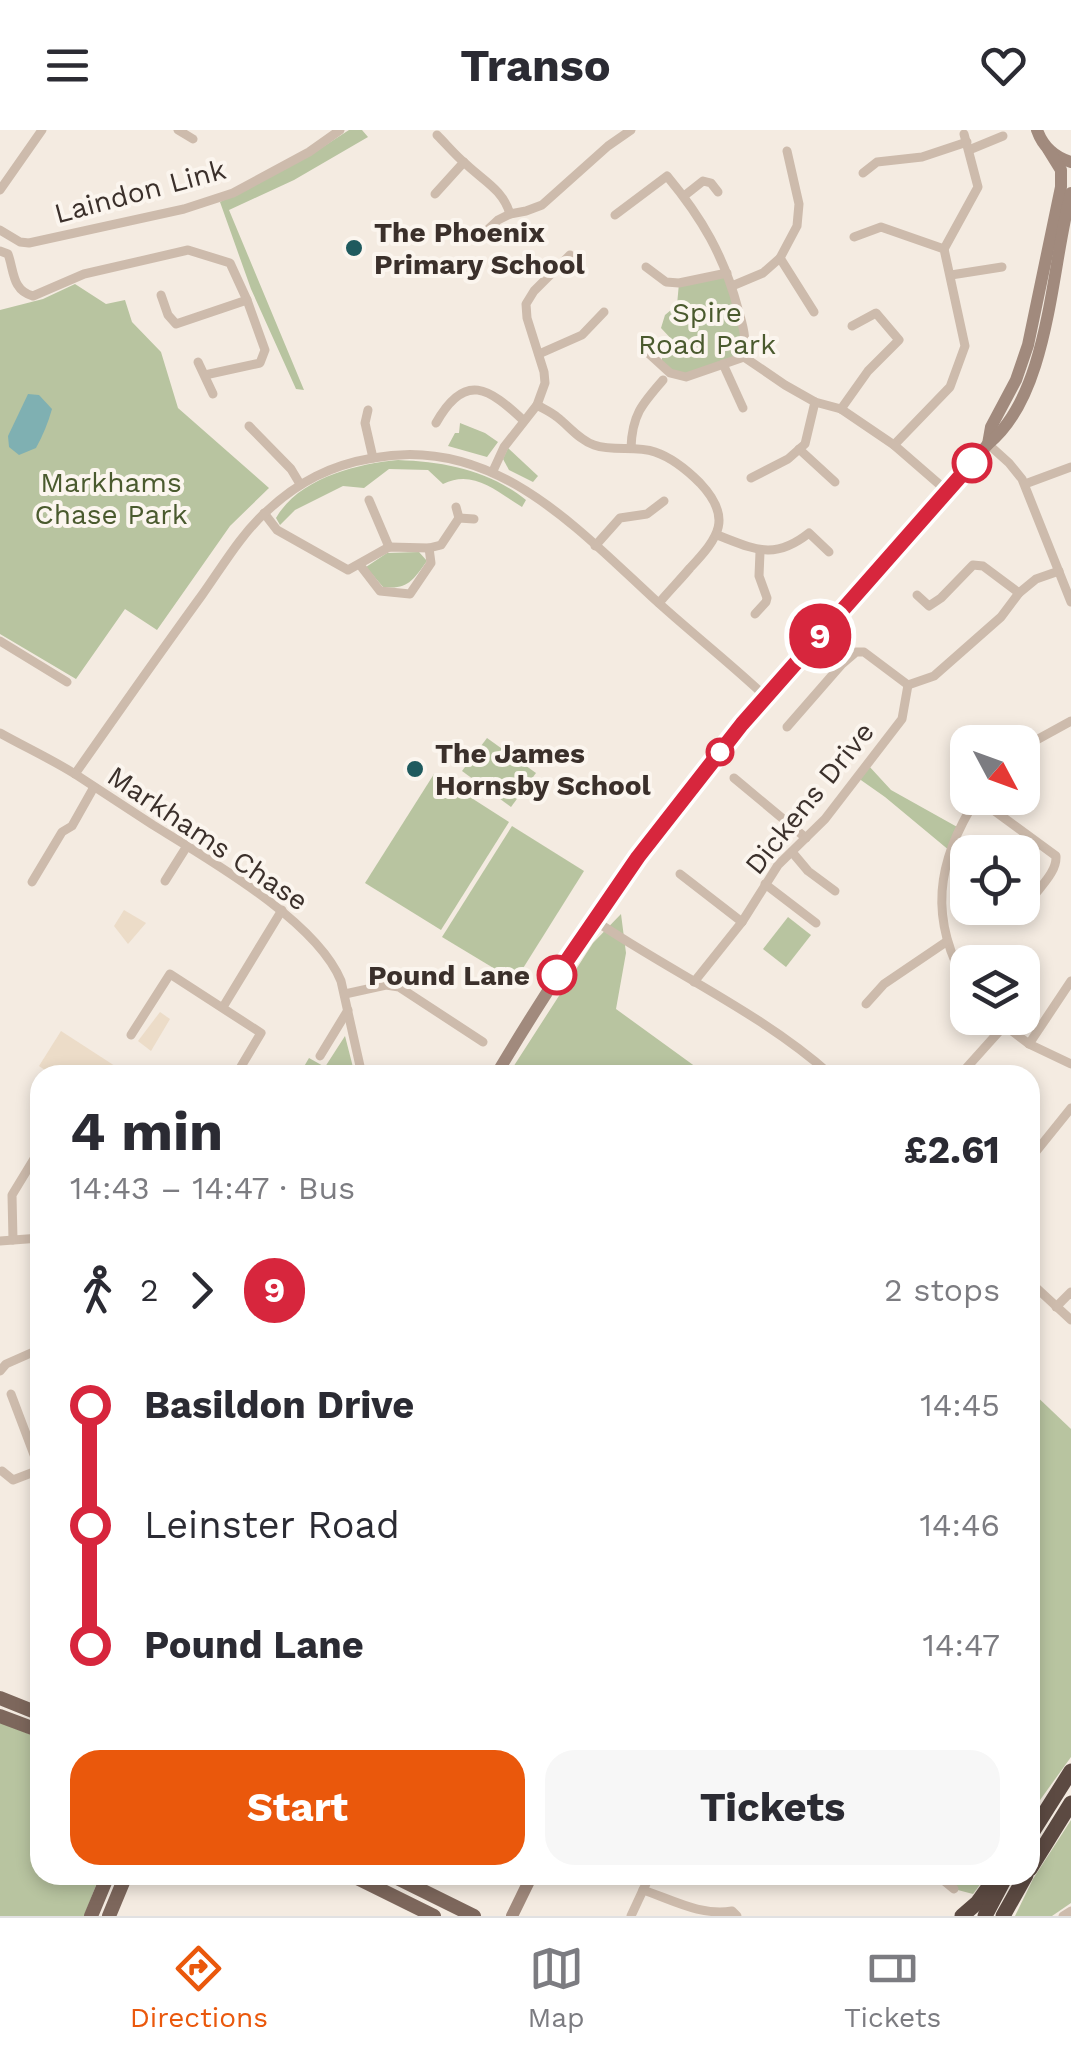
<!DOCTYPE html>
<meta charset="utf-8">
<style>
:root{--surface:#fff;--page:#f7f7f7;--text:#2b2b33;--muted:#7c7c81;--line:#e1e1e2;--accent:#ea580c}
body{margin:0;font-family:"Work Sans",sans-serif;background:var(--page);color:var(--text);height:100vh;display:flex;flex-direction:column;font-size:38px;white-space:nowrap}
*{box-sizing:border-box;margin:0}
p{font-size:32px;color:var(--muted)}
.icon{flex:none;width:55px;height:55px;fill:none;stroke:currentColor;stroke-width:2;stroke-linecap:round;stroke-linejoin:round}
.map{position:relative;flex:1;overflow:hidden}
.panel{position:absolute;left:30px;top:935px;width:1010px;height:820px;display:flex;flex-direction:column;background:var(--surface);border-radius:30px;box-shadow:0 5px 15px #0003}
.panel>*{flex:none}
.badge{padding:0 20px;border-radius:32px;font-size:35px;line-height:65px}
.needle{width:65px;rotate:131deg}
.buttons{position:absolute;left:950px;top:595px;display:grid;gap:20px}
.buttons a{display:grid;place-items:center;width:90px;height:90px;border-radius:20px;background:var(--surface);box-shadow:0 5px 15px #0003;font-size:50px}
.map>.badge{position:absolute;translate:-50% -50%;box-shadow:0 0 0 5px #fff}
.legs{display:flex;align-items:center;gap:15px;height:110px;padding:0 40px;font-size:32px}
.legs p{margin-inline-start:auto}
.head{display:flex;align-items:center;justify-content:space-between;height:170px;padding:0 40px}
h1{font-size:55px;font-weight:700;line-height:75px}
.cta{display:flex;gap:20px;margin-top:auto;padding:20px 40px}
.cta a{flex:1;height:115px;border-radius:30px;background:var(--accent);color:#fff;font-size:40px;font-weight:700;line-height:115px;text-align:center}
.cta a+a{background:var(--page);color:var(--text)}
ul{padding:0 40px;list-style:none}
li{display:flex;align-items:center;gap:35px;height:120px;font-size:38px}
li i{display:grid;place-items:center;width:15px;height:100%;margin:0 12px;background:currentColor}
li i::after{content:'';width:25px;height:25px;margin:-12px;border:8px solid;border-radius:50%;background:var(--surface)}
li p{margin-inline-start:auto}
li:first-child i{background:linear-gradient(#0000 50%,currentColor 0)}
li:last-child i{background:linear-gradient(currentColor 50%,#0000 0)}
header{display:flex;justify-content:space-between;align-items:center;height:130px;padding:0 40px;background:var(--surface);font-size:45px;font-weight:700}
.menu{display:flex;justify-content:space-around;align-items:center;height:140px;border-top:2px solid var(--line);background:var(--surface);font-size:28px;color:var(--muted)}
.menu a{display:grid;justify-items:center;gap:5px}
.menu .selected{color:var(--accent)}
.map>svg:first-child{display:block}
</style>
<header><svg class="icon" aria-label="menu" viewBox="0 0 24 24"><path d="M4 6h16M4 12h16M4 18h16"/></svg>Transo<svg class="icon" aria-label="heart" viewBox="0 0 24 24"><path d="M12 20l-8-8c-3-5 5-10 8-4 3-6 11-1 8 4z"/></svg></header>
<div class="map">
<svg width="1071" height="1786" viewBox="0 0 1071 1786">
<rect width="100%" height="100%" fill="#f4ebe1"/>
<g fill="#b8c4a0">
<path d="M349,0H362L368,7L294,50L229,80L304,260L296,259L251,159L220,72L312,24Z"/>
<path d="M727,143L736,169L744,227L686,247L674,245L662,232V228L675,213L661,198L665,185L677,175L679,153Z"/>
<path d="M75,154L106,174L125,170L132,192L161,222L178,278L269,358L230,396L157,500L125,479L76,549L0,504V180L43,169Z"/>
<path d="M460,293L485,303L498,312L487,327L448,316L455,303H459Z"/>
<path d="M508,318L538,346L533,352L509,340L503,329Z"/>
<path d="M398,330C446,332 488,340 526,370L522,377C496,361 473,339 443,354L428,340L389,339L364,358L343,356L295,380L280,395L276,388C299,348 356,334 398,330Z"/>
<path d="M419,422L427,431C413,450 408,460 383,457L366,437L387,423Z"/>
<path d="M487,608L536,643L511,677L462,641Z"/>
<path d="M868,635L891,660L959,698L950,721L885,667L858,648Z"/>
<path d="M434,644L509,692L441,800L365,753Z"/>
<path d="M512,696L584,741L515,851L442,807Z"/>
<path d="M621,784L626,823L616,879L707,945H508L593,813Z"/>
<path d="M788,787L811,805L786,837L763,819Z"/>
<path d="M345,906L355,945H299L309,928L325,937Z"/>
<path d="M1030,1260L1071,1299V1627L1030,1684Z"/>
<path d="M0,1591L40,1609V1745H100L84,1786H0Z"/>
<path d="M1071,1690V1773L1052,1786H1015L1033,1749Z"/>
<path d="M937,1745H987L973,1764L954,1759Z"/>
</g>
<g fill="#ecdcc8">
<path d="M124,780L146,793L128,814L114,796Z"/>
<path d="M160,882L170,889L151,921L138,911Z"/>
<path d="M61,901L115,936L110,945H52L39,936Z"/>
</g>
<path fill="#7fb0b2" d="M28,264L39,265L52,279C48,293 43,305 36,318L19,325L9,317L8,306Z"/>
<g fill="none" stroke-linecap="round" stroke-linejoin="round">
<g stroke="#cdbbac" stroke-width="9">
<path d="M178,0L193,9"/>
<path d="M437,5C447,15 456,26 467,35C484,51 503,60 510,84L526,81L542,75L608,16L631,0"/>
<path d="M969,20L1003,6"/>
<path d="M863,43L877,32L922,27L967,12"/>
<path d="M0,60L42,0"/>
<path d="M435,64L464,32"/>
<path d="M684,66L703,51L711,53L718,62"/>
<path d="M615,85L667,46C702,88 724,126 738,179C743,195 747,210 744,227"/>
<path d="M0,100L20,112L29,113L184,79L233,63L309,22L340,0"/>
<path d="M483,104L498,90L510,84"/>
<path d="M854,107L881,97L944,119L965,216L950,257L894,315"/>
<path d="M944,119L978,57L964,4"/>
<path d="M0,121L8,124C14,140 12,161 33,166L84,144L188,120L230,133L247,170L265,220L260,233L205,245"/>
<path d="M780,128L814,182"/>
<path d="M646,137L666,152L679,153L727,143"/>
<path d="M951,145L1002,137"/>
<path d="M732,156L763,143L780,128L797,96L799,74L787,21"/>
<path d="M161,165L168,185L176,194L247,170"/>
<path d="M647,222L670,243L686,247L744,227L785,255L815,272L841,279L894,315L947,361"/>
<path d="M539,224L582,205L604,182"/>
<path d="M198,232L213,264"/>
<path d="M723,234L743,278"/>
<path d="M537,275C544,279 551,282 557,287C569,296 579,310 594,315C614,322 635,315 655,322C673,328 687,340 700,353C733,388 719,407 690,438C680,450 669,461 659,473"/>
<path d="M841,279L868,241L899,210L876,183L852,196"/>
<path d="M368,280L365,293L373,328"/>
<path d="M436,293C465,241 489,258 524,291"/>
<path d="M249,296L291,339L300,354"/>
<path d="M988,314L1009,333L1022,349L1071,472"/>
<path d="M631,318C632,285 642,274 663,250"/>
<path d="M799,319L835,352"/>
<path d="M493,341L504,317L537,275L545,253L544,242L527,188L526,174L534,161L570,125"/>
<path d="M751,348L788,329L805,314L815,272"/>
<path d="M1025,354L1071,337"/>
<path d="M369,370L389,417"/>
<path d="M264,383L277,400L348,440L389,417L429,418L441,415L459,388L456,377"/>
<path d="M459,388L474,389"/>
<path d="M717,405C754,419 774,431 809,403L829,422"/>
<path d="M595,416L620,388L647,384L664,371"/>
<path d="M360,435L380,461L410,464L431,433L429,418"/>
<path d="M917,465L929,476L941,468L973,435L983,436L1019,463"/>
<path d="M755,484L766,472L767,468L759,446L760,422"/>
<path d="M0,511L67,552"/>
<path d="M787,597L842,534L856,522H864L908,555L934,546L1001,487L1019,463L1036,449L1059,441"/>
<path d="M0,603C25,617 51,629 75,644C101,661 127,678 153,695C208,729 317,791 341,851L362,945"/>
<path d="M1022,621L1031,613L1071,591"/>
<path d="M75,644C117,584 159,524 202,465C222,437 241,404 267,381C298,352 331,335 373,328C491,305 573,394 652,467C689,501 729,532 766,567"/>
<path d="M734,648L806,708"/>
<path d="M977,668L1056,726C1057,741 1042,755 1033,767"/>
<path d="M792,722L808,741L835,761"/>
<path d="M680,744L742,792"/>
<path d="M165,751L187,716"/>
<path d="M32,752L62,702L72,696L94,657"/>
<path d="M765,754L816,793"/>
<path d="M594,790C672,843 760,882 831,945"/>
<path d="M694,852L742,792L778,735L825,689L902,589L908,555"/>
<path d="M968,857C928,789 936,732 977,668"/>
<path d="M345,864L386,855L399,857L483,912"/>
<path d="M866,874L884,854L946,812"/>
<path d="M223,877L282,780"/>
<path d="M995,888L1029,914L1071,934"/>
<path d="M131,905L170,844L261,903L236,945"/>
<path d="M1029,914L1071,851"/>
<path d="M320,926L348,880"/>
<path d="M960,945L1004,896"/>
<path d="M1030,1029L1071,978"/>
<path d="M13,1110L12,1065L40,1019"/>
<path d="M0,1111L40,1108"/>
<path d="M1030,1152L1071,1190"/>
<path d="M1056,1177L1071,1162"/>
<path d="M0,1241L6,1234L40,1219"/>
<path d="M11,1264L39,1338L40,1353"/>
<path d="M2,1341L13,1350L39,1340"/>
<path d="M937,1745L954,1759"/>
<path d="M643,1760C673,1770 700,1786 732,1781L737,1786"/>
<path d="M631,1786L650,1745"/>
<path d="M1063,1786L1071,1781"/>
</g>
<g stroke="#a18a7d" stroke-width="12">
<path d="M1037,0C1043,17 1054,27 1071,32"/>
<path d="M988,314L991,297L1016,250L1028,215L1061,57V40L1048,19"/>
<path d="M496,945C569,822 651,706 741,595C768,562 798,530 827,498C881,438 936,377 988,314C1050,264 1051,136 1071,63"/>
<path d="M512,1786L532,1745"/>
</g>
<g stroke="#7d675c" stroke-width="14">
<path d="M0,1568L40,1584"/>
<path d="M0,1586L40,1601"/>
<path d="M351,1745L434,1786"/>
<path d="M391,1745L474,1786"/>
<path d="M91,1786L108,1745"/>
<path d="M109,1786L126,1745"/>
</g>
<g stroke="#5c4a42" stroke-width="15">
<path d="M1030,1706L1071,1641"/>
<path d="M1030,1739L1071,1673"/>
<path d="M962,1786L977,1773L997,1745"/>
<path d="M985,1786L1004,1750"/>
<path d="M1003,1786L1026,1745"/>
</g>
</g>
<g fill="none" stroke-linecap="round" stroke-linejoin="round">
<defs>
<path id="line-1" d="M557,845L638,727L742,594L972,333"/>
</defs>
<use href="#line-1" stroke="#fff" stroke-width="22"/>
<use href="#line-1" stroke="#d7263d" stroke-width="15"/>
</g>
<g fill="#1f5a5e" stroke="#fbf5ee" stroke-width="4">
<circle cx="354" cy="118" r="10"/>
<circle cx="415" cy="639" r="10"/>
</g>
<g fill="#fff" stroke="#d7263d" stroke-width="5">
<circle cx="972" cy="333" r="18"/>
<circle cx="720" cy="622" r="12"/>
<circle cx="557" cy="845" r="18"/>
</g>
<g text-anchor="middle" stroke-width="8" stroke-linejoin="round" paint-order="stroke">
<g font-size="28" fill="#3b302b" stroke="#fbf5ee">
<text transform="translate(140 61) rotate(-15)" y="10">Laindon Link</text>
<text transform="translate(809 668) rotate(-51)" y="10">Dickens Drive</text>
<text transform="translate(208 708) rotate(34)" y="10">Markhams Chase</text>
</g>
<g font-size="28" font-weight="bold" fill="#3b302b" stroke="#fbf5ee" text-anchor="start">
<text x="374" y="112">The Phoenix<tspan x="374" dy="32">Primary School</tspan></text>
<text x="435" y="633">The James<tspan x="435" dy="32">Hornsby School</tspan></text>
</g>
<g font-size="28" fill="#4a5a2e" stroke="#fbf5ee">
<text x="707" y="192">Spire<tspan x="707" dy="32">Road Park</tspan></text>
<text x="111" y="362">Markhams<tspan x="111" dy="32">Chase Park</tspan></text>
</g>
<g font-size="28" font-weight="bold" fill="#3b302b" stroke="#fbf5ee" text-anchor="end">
<text x="530" y="855">Pound Lane</text>
</g>
</g>
</svg>
<div class="buttons">
<a><svg class="needle" viewBox="-14 -14 28 28"><path d="M0-13l5 13h-10z" fill="#e53935"/><path d="M0 13l5-13h-10z" fill="#7c7c81"/></svg></a>
<a><svg class="icon" aria-label="locate" viewBox="0 0 24 24"><circle cx="12" cy="12" r="6"/><path d="M12 2v4M12 18v4M2 12h4M18 12h4"/></svg></a>
<a><svg class="icon" aria-label="layers" viewBox="0 0 24 24"><path d="M12 4l9 5-9 5-9-5zM3 14l9 5 9-5"/></svg></a>
</div>
<b class="badge" style="left:820px;top:506px;background:#d7263d;color:#fff">9</b>
<section class="panel">
<div class="head"><div><h1>4 min</h1><p>14:43 – 14:47 · Bus</p></div><b>£2.61</b></div>
<div class="legs"><svg class="icon" aria-label="walk" viewBox="0 0 24 24"><circle cx="13" cy="4" r="2"/><path d="M13 8l-2 6 4 7M11 14l-3 7M7 12l3-4h3l4 4"/></svg>2<svg class="icon" aria-label="forward" viewBox="0 0 24 24"><path d="M9 5l7 7-7 7"/></svg><b class="badge" style="background:#d7263d;color:#fff">9</b><p>2 stops</p></div>
<ul>
<li><i style="color:#d7263d"></i><b>Basildon Drive</b><p>14:45</p></li>
<li><i style="color:#d7263d"></i><span>Leinster Road</span><p>14:46</p></li>
<li><i style="color:#d7263d"></i><b>Pound Lane</b><p>14:47</p></li>
</ul>
<div class="cta"><a>Start</a><a>Tickets</a></div>
</section>
</div>
<nav class="menu">
<a class="selected"><svg class="icon" aria-label="directions" viewBox="0 0 24 24"><path d="M12 3l9 9-9 9-9-9zM9 14v-3h6M13 9l2 2-2 2"/></svg>Directions</a>
<a><svg class="icon" aria-label="map" viewBox="0 0 24 24"><path d="M3 6l6-2 6 2 6-2v14l-6 2-6-2-6 2zM9 4v14M15 6v14"/></svg>Map</a>
<a><svg class="icon" aria-label="tickets" viewBox="0 0 24 24"><path d="M3 7h18v10H3zM15 7v10"/></svg>Tickets</a>
</nav>
